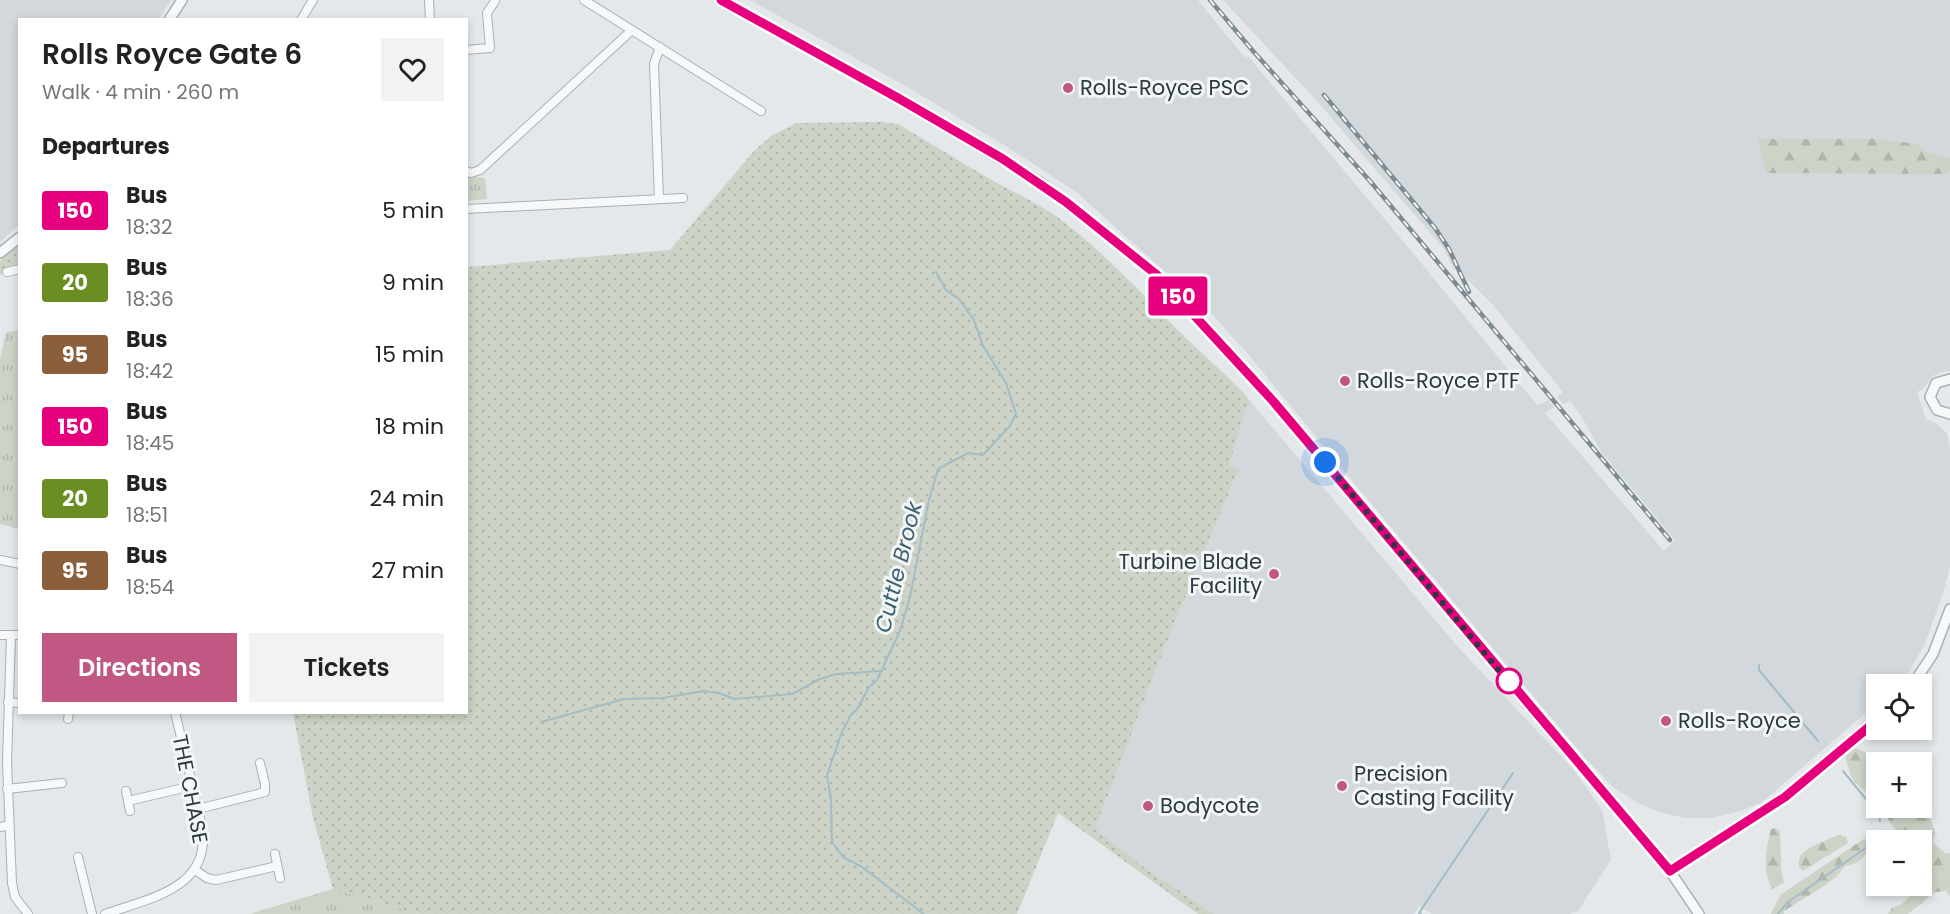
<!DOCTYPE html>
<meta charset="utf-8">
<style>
:root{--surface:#fff;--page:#f2f2f2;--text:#222;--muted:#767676;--accent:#c05883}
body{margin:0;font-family:Poppins,sans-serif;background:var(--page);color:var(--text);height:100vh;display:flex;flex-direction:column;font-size:22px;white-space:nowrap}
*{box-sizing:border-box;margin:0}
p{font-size:20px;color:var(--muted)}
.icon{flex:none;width:33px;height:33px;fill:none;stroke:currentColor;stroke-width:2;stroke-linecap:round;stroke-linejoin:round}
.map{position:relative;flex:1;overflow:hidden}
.panel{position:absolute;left:18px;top:18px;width:450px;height:696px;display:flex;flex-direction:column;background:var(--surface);border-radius:0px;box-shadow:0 3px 9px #0003}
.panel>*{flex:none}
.badge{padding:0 12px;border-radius:4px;font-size:21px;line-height:39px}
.fabs{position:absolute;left:1866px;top:674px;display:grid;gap:12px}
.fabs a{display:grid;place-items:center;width:66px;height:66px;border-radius:0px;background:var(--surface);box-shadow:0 3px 9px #0003;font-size:30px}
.you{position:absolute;width:30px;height:30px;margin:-15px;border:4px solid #fff;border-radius:50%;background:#1a73e8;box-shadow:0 0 0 9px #1a73e833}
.map>.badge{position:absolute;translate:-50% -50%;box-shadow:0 0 0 3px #fff}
h2{padding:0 24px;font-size:22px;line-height:54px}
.round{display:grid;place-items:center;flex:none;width:63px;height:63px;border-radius:0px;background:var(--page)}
.headline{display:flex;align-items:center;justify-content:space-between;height:102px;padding:0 24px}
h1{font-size:28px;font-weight:600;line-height:45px}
.action{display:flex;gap:12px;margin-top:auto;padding:12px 24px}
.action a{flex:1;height:69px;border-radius:0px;background:var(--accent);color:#fff;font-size:24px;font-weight:600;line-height:69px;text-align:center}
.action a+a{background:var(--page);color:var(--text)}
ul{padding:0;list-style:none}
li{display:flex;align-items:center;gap:18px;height:72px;padding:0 24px}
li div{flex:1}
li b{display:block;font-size:22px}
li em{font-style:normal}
li .badge{min-width:66px;font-weight:700;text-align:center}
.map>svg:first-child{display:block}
</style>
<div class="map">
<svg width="1950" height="914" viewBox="0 0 1950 914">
<defs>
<pattern id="grass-dots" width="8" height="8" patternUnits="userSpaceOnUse" patternTransform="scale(1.5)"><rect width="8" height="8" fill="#cdd3c6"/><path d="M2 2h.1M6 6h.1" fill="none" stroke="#b0b6ab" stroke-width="1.8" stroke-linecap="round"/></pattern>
<pattern id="forest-firs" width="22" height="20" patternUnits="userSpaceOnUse" patternTransform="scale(1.5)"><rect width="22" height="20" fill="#cdd3c6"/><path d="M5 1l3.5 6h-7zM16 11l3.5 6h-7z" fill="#b0b6ab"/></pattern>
<pattern id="park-tufts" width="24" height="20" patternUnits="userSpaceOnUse" patternTransform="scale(1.5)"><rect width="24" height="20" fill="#cdd3c6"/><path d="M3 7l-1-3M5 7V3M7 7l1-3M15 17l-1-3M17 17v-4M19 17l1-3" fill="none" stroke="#b0b6ab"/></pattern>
</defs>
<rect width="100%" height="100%" fill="#e4e8ea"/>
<g fill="#d2d8dc">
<path d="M0,0H171L159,19L20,20L19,225L0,242Z"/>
<path d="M750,0H1198L1245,58L1248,56L1413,253L1537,405L1549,400L1554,407L1545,413L1664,551L1675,540L1602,453L1581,416L1570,401L1563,404L1557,397L1563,392L1494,306L1465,277L1460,267L1454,270L1444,249L1315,99L1223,0H1950V371L1941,372L1933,376L1923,389L1917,392L1926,419L1936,423L1947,433L1950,449V567L1943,593L1924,646L1909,671L1897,684H1876V704L1761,803L1737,812L1711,818H1685L1659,812L1636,802L1613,787L1586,759L1359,489L1248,354L1208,310L1076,192L1012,150L909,88Z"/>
<path d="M1251,402L1458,647L1573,769L1602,810L1611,860L1578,911L1569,914H1432L1419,906L1414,914H1214L1144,867L1095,829L1165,646L1239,470L1229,466L1246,408Z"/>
</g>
<g fill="url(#grass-dots)">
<path d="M881,122L898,124C928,142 958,160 988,178C1011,191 1034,201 1056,216C1105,252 1146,299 1189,341C1210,361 1232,379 1251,402L1246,408L1229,466L1239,469L1165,646L1095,829L1144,867L1214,914H1198L1058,813L1017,914H418L333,889L313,818L293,713L466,712L467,267L670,250L754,151L771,136L796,123Z"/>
<path d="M19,245V265L6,268L0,275V261Z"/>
</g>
<g fill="url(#forest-firs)">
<path d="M1758,139H1876L1916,144L1929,153L1950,158V171L1946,174L1766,173Z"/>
<path d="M1855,748L1874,755L1876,765V802C1870,794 1861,789 1854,781C1849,774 1848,765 1845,757Z"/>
<path d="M1880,807H1913L1918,812L1921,811L1929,814L1935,831L1933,843L1946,854L1950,853V897L1946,891L1935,892L1908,914H1888L1892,908L1902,904L1915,891L1928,885L1933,880L1930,870L1922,860V840H1908L1893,827Z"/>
<path d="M1775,828L1780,831L1781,868L1784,883L1772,889C1762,871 1766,849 1771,829Z"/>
<path d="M1840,835L1846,837L1848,843L1803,871L1799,867C1798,862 1799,856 1803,853C1809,847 1832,837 1840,835Z"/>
<path d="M1868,839L1876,842V848L1864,856L1857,863L1845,866L1836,877L1824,886L1784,911V914H1771L1780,895L1862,840Z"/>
</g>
<g fill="url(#park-tufts)">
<path d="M467,176L485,178L487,199L467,201Z"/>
<path d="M19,330H20L19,529L0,524V359L6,332Z"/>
<path d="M333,889L418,914H249Z"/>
</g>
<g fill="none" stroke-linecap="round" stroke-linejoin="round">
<g stroke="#a3bdc6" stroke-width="2">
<path d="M1759,665V670L1818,741"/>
<path d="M541,722L624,699L662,698L704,691L719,693L734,699L792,694L820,679L836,674L882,671"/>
<path d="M1843,771L1879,815L1880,821"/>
<path d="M924,914L862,867L843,857L832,842L831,800L827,775L842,732L851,715L858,708L869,687L877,680L900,631L910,597L929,500L938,469L968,453L983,455L1010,426L1016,414L1006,383L983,346L974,320L959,299L946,290L936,272"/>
<path d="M1421,914L1419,913L1513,773"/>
<path d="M1778,914L1788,902L1870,845"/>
</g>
<defs>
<g id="minor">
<path d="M429,0L430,20"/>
<path d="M584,0L761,111"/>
<path d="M301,20L313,0"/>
<path d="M466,50L490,48L487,13L495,1"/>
<path d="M466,171L471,173L480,170L632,30"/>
<path d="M659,199L654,64L660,47"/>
<path d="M466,209L683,198"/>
<path d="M7,272L20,269"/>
<path d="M0,560L20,564"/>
<path d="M0,635H20"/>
<path d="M11,636L7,762L12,883L15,897L28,914"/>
<path d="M8,702L20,703"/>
<path d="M68,719L69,712"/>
<path d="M7,789L62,783"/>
<path d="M126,791L130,811"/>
<path d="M128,801L192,786"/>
<path d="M198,809L265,792V784L260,763"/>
<path d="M0,827L9,825"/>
<path d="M275,854L280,878"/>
<path d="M78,857L92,914"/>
<path d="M195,870L207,878L216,880L277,866"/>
<path d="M105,914C151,898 212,888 202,826L175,712"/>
</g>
<g id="tertiary">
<path d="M721,0L898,98L1041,183L1157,275L1273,401L1557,739L1612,801L1670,871L1699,914"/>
<path d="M169,20L182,0"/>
<path d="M0,253L20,237"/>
<path d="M1950,379L1936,383L1930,397L1937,410L1950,414"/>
<path d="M1913,684L1933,654L1950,609"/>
<path d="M1670,871L1785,797L1876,721"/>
</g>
</defs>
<use href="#minor" stroke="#a9b0b4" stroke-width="10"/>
<use href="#tertiary" stroke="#a9b0b4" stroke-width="12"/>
<use href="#minor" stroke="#f6f8f9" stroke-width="8"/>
<use href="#tertiary" stroke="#f6f8f9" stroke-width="9"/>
<defs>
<g id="rail">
<path d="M1210,0L1253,51L1370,181L1670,540"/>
<path d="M1324,95L1435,228L1449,249L1469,292"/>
</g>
</defs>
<use href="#rail" stroke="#7f8b92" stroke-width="4.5"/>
<use href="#rail" stroke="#f3f6f7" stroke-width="2" stroke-dasharray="7" stroke-linecap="butt"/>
</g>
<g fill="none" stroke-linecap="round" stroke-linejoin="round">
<defs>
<path id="line" d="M721,0L898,98L1003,159L1066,202L1157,275L1273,401L1670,871L1785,797L1876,721"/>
</defs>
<use href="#line" stroke="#fff" stroke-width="14"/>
<use href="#line" stroke="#e6007e" stroke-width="9"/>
<path stroke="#2d3940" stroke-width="6" stroke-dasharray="0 10.8" d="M1325,462L1512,686L1509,681"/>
</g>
<g fill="#c05883" stroke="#f3f6f7" stroke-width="2">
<circle cx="1068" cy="88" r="6"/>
<circle cx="1345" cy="381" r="6"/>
<circle cx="1274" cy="574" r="6"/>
<circle cx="1666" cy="721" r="6"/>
<circle cx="1342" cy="786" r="6"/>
<circle cx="1148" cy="806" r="6"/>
</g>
<circle fill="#fff" stroke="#e6007e" stroke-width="3" cx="1509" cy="681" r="12"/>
<g text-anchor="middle" stroke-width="6" stroke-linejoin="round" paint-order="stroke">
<g font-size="21" fill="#2d3940" stroke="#f3f6f7" text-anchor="start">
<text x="1080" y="95">Rolls-Royce PSC</text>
<text x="1357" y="388">Rolls-Royce PTF</text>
<text x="1262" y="569" text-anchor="end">Turbine Blade<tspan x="1262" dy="24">Facility</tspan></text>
<text x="1678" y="728">Rolls-Royce</text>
<text x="1354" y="781">Precision<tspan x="1354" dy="24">Casting Facility</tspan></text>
<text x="1160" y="813">Bodycote</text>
</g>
<g font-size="21" fill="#2d3940" stroke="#f3f6f7">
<text transform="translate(190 789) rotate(79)" y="7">THE CHASE</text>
</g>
<g font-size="22" font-style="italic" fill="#3c6170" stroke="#f3f6f7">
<text transform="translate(898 567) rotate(-76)" y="8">Cuttle Brook</text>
</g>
</g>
</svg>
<div class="fabs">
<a><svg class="icon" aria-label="locate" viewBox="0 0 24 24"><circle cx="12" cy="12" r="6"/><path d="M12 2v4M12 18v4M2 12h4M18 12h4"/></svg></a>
<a>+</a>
<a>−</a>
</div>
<div class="you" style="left:1325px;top:462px"></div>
<b class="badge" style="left:1178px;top:296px;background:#e6007e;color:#fff">150</b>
<section class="panel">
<div class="headline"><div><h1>Rolls Royce Gate 6</h1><p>Walk · 4 min · 260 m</p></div><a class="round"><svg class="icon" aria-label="heart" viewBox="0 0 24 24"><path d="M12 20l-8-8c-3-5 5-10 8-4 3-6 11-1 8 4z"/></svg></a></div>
<h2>Departures</h2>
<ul>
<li><span class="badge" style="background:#e6007e;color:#fff">150</span><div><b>Bus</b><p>18:32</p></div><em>5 min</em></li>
<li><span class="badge" style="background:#6b8e23;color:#fff">20</span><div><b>Bus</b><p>18:36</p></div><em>9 min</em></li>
<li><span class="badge" style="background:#8b5e3c;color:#fff">95</span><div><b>Bus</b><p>18:42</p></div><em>15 min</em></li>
<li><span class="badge" style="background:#e6007e;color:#fff">150</span><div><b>Bus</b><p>18:45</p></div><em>18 min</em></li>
<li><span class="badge" style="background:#6b8e23;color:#fff">20</span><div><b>Bus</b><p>18:51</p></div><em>24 min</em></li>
<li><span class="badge" style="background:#8b5e3c;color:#fff">95</span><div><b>Bus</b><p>18:54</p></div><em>27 min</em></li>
</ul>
<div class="action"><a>Directions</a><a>Tickets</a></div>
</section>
</div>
